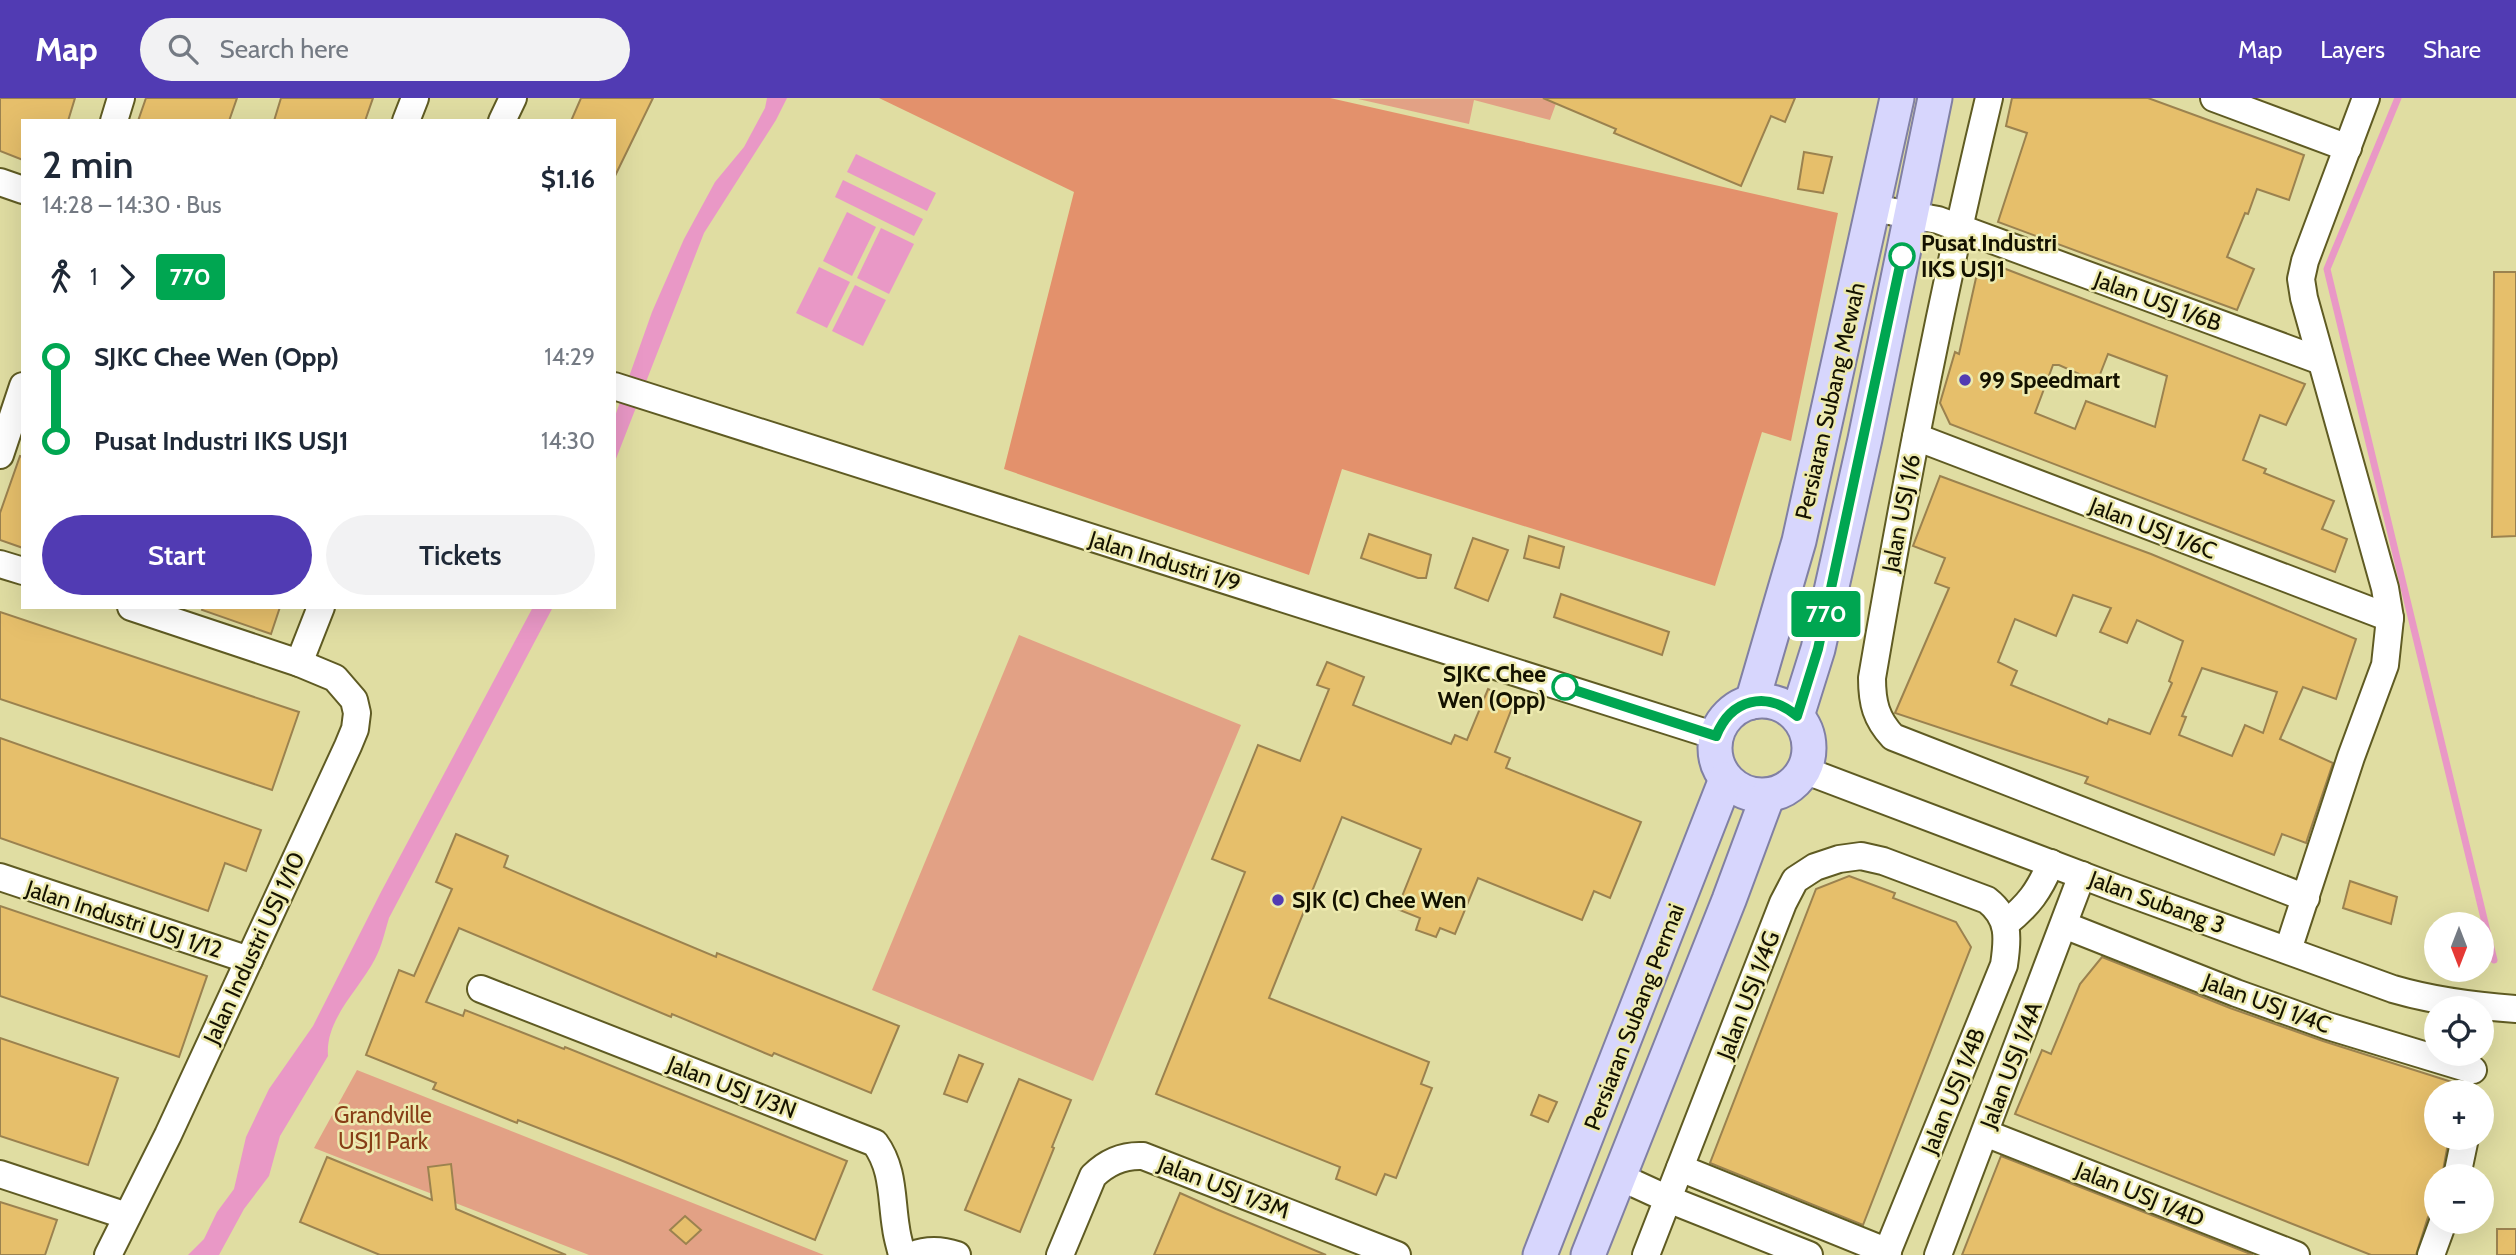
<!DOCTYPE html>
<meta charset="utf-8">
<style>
:root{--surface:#fff;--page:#f2f2f3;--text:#1f2937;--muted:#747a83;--accent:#513bb3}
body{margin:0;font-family:Cabin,sans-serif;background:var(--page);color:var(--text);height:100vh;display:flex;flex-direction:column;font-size:26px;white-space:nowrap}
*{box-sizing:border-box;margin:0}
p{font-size:23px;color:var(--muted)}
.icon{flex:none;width:38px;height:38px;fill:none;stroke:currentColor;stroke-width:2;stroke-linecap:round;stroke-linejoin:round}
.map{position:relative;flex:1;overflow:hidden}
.side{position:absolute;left:21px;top:21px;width:595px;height:490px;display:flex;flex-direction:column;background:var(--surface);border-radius:0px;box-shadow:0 7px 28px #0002}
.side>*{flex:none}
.badge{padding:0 14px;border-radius:5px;font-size:24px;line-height:46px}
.needle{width:46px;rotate:180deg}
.tools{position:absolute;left:2424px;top:814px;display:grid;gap:14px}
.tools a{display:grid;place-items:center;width:70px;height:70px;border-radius:50%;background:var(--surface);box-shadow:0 7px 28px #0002;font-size:35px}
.map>.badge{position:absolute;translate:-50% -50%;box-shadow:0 0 0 4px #fff}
.legs{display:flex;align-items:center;gap:10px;height:77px;padding:0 21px;font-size:23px}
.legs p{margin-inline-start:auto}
.head{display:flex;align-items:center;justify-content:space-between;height:119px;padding:0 21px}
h1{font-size:38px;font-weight:600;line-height:52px}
.action{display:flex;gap:14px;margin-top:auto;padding:14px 21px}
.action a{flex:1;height:80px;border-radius:42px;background:var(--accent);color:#fff;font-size:28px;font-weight:600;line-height:80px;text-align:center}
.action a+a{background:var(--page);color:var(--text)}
ul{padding:0 21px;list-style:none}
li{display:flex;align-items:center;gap:24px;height:84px;font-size:26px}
li i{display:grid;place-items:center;width:10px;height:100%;margin:0 9px;background:currentColor}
li i::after{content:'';width:18px;height:18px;margin:-9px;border:5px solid;border-radius:50%;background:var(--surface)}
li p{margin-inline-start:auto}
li:first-child i{background:linear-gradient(#0000 50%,currentColor 0)}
li:last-child i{background:linear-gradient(currentColor 50%,#0000 0)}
header{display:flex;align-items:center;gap:42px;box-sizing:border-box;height:98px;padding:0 35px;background:var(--accent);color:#fff}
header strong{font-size:33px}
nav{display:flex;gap:38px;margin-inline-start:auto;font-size:24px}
.search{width:490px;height:63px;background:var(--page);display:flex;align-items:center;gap:18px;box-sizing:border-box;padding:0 24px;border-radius:38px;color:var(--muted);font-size:26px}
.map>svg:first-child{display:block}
</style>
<header>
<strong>Map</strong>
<div class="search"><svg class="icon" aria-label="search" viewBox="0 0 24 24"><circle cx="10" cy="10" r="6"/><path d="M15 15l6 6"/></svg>Search here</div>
<nav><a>Map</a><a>Layers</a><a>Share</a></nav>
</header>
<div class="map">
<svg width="2516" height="1157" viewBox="0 0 2516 1157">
<rect width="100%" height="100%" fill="#e0dda2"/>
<g fill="#e2a185">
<path d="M1558,0L1550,22L1474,2L1469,26L1358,1Z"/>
<path d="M1019,537L1241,627L1093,983L872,892Z"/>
<path d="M357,972L824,1157H589L314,1050Z"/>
</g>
<path fill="#e3916c" d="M879,0H1330L1838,115L1791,343L1762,334L1715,488L1342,371L1309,477L1004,371L1074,94Z"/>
<g fill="#e998c6">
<path d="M767,0H787L776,22L704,135L614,366V321L652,214L684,141L715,84L744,49L765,10Z"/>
<path d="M856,56L936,95L927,113L847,74Z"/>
<path d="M843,82L923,121L914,138L835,99Z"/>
<path d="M847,114L876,129L852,178L823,163Z"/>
<path d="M881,130L914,146L889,196L857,180Z"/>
<path d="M819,169L850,184L827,230L796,215Z"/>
<path d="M855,187L886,202L863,248L832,233Z"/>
<path d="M533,509H553L389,820C385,833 382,848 375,861C359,892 325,921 328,958L280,1038L269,1078L244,1111L219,1157H188L204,1141L217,1114L234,1091L246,1039L269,991L313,928L381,794Z"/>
</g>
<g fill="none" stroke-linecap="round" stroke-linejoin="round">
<path stroke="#e998c6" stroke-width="7" d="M2398,0L2327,171L2494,862"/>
</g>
<g fill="#e6bf6b" stroke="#9b824f" stroke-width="2" fill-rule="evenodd">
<path d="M0,0H75L68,23H23V62L0,53Z"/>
<path d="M146,0H237L229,23H138Z"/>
<path d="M281,0H373L365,23H274Z"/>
<path d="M581,0H653L614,80V23H571Z"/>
<path d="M1543,0H1795L1785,24L1771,18L1741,88L1614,35L1616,31Z"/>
<path d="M2012,0H2148L2304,57L2289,102L2257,91L2248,116L2245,115L2227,159L2254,171L2237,212L1998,124L2027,35L2006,28Z"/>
<path d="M1804,54L1832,59L1823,95L1798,91Z"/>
<path d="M1998,168L2305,286L2286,327L2260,317L2243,362L2266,371L2264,375L2334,403L2322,431L2347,441L2335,474L1950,326L1940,305L1955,254L1959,256L1976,180ZM2108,256L2167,278L2155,329L2086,303L2075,331L2035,315L2053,267H2059L2097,284Z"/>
<path d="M2494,174H2516V438L2492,439Z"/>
<path d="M20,358L23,359V450L0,442V415Z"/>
<path d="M1940,378L2151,456L2356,541L2336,601L2303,589L2280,641L2333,665L2306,745L2282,736L2274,757L2085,685L2088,679L1895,615L1949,490L1935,485L1945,460L1913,448ZM2073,497L2111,510L2100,534L2127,545L2137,522L2183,543L2169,583L2172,585L2150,636L2109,621L2107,626L2011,587L2017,573L1998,564L2015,521L2056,538ZM2202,570L2277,594L2263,635L2245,627L2232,658L2179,637L2186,619L2182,618Z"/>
<path d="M1369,436L1431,457L1426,480H1418L1361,460Z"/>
<path d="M1529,438L1564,449L1559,470L1524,460Z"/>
<path d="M1473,440L1508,452L1488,503L1455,490Z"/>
<path d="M1561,496L1669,534L1662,557L1554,519Z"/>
<path d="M203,509H280L271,536L202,512Z"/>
<path d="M0,514L299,614L272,692L0,601Z"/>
<path d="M1327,564L1364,579L1353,607L1451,646L1455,637L1467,642L1488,591L1515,602L1495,654L1510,660L1506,670L1641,724L1610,800L1594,793L1582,822L1478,780L1455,836L1440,830L1436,839L1416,832L1420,820L1397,811L1421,751L1342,719L1269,900L1429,964L1421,986L1432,990L1396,1080L1385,1076L1376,1097L1336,1081L1340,1069L1156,996L1245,774L1212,761L1258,647L1300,663L1329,591L1317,587Z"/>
<path d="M0,640L261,732L246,773L225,765L208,813L0,740Z"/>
<path d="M456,736L508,758L504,769L604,812L716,859L717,855L899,928L871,995L774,955L772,958L672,916L671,919L459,830L426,904L463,918L465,912L564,951L565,949L847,1063L815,1142L618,1061L518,1022L517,1025L433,991L436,985L366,957L399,872L414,878L452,791L436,784Z"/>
<path d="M1849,778L1895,795L1893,800L1956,824L1971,849L1863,1127L1710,1065L1816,791Z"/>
<path d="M2350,783L2397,799L2391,826L2343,810Z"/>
<path d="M0,808L207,878L179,959L0,898Z"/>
<path d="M2102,859L2230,910L2323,943L2474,991V994H2436V1040H2449L2442,1078H2436V1110L2428,1119L2416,1157H2371L2015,1016L2042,952L2051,956L2080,886Z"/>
<path d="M0,940L118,980L88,1067L0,1038Z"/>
<path d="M959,957L983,966L967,1004L944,996Z"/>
<path d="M1019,981L1071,1002L1052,1049L1054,1050L1020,1134L965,1112Z"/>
<path d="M1539,997L1557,1004L1548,1024L1531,1017Z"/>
<path d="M2001,1058L2253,1157H1962Z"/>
<path d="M327,1059L432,1102L428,1069L451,1066L456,1111L566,1157H380L300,1124Z"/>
<path d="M1180,1095L1216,1111L1326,1157H1154Z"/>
<path d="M0,1104L57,1122L45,1157H0Z"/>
<path d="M685,1118L701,1132L686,1146L670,1132Z"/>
<rect x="2497" y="1131" width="19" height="26"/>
</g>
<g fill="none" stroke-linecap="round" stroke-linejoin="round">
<defs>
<g id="minor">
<path d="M1989,0C1943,192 1905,386 1872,580C1872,605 1876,621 1893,639L2306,800"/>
<path d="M2214,0L2348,50"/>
<path d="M114,23L121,0"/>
<path d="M406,23L415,0"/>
<path d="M502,23L513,0"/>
<path d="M0,84L23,92"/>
<path d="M1873,110L1938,122L2321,263"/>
<path d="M614,288L1716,638"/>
<path d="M1916,339L2390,520"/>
<path d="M0,357L23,288"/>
<path d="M0,466L23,473"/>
<path d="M299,565L321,509"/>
<path d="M1804,672L2118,791L2393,891C2434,903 2474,908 2516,911"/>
<path d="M0,779L249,862"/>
<path d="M2005,826C2029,807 2039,793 2051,765"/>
<path d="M2064,827L2236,895L2328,928L2473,972"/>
<path d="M2288,852L2351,659L2385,567L2390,520L2385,490L2304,200L2301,181L2305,163L2366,0"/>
<path d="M481,891L875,1045C894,1071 891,1100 896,1130C897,1139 900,1148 902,1157"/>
<path d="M1985,1035L2296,1157"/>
<path d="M1680,1070L1888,1154"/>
<path d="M0,1076L127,1118"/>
<path d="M2457,1078L2465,1040"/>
<path d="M1620,1079L1668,1101L1809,1157"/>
<path d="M108,1157L168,1037L348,648L355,631L357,615L354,602L335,580L299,565L131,509"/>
<path d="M913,1157C928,1151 942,1152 957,1157"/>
<path d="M1060,1157L1093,1078C1107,1064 1123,1057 1143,1058L1397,1157"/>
<path d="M1646,1157L1783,805L1795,782L1815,769L1839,761L1861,758L1883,763L1987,802C2010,820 2008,840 2004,867L1886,1157"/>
<path d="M1938,1157L2082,777"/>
<path d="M2431,1157L2443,1124"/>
</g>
<g id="major">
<circle cx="1762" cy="650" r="47"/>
<path d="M1752,604L1799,443L1897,0"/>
<path d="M1797,618L1818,551L1865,341L1935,0"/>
<path d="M1540,1157L1726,681"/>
<path d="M1588,1157L1729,802L1768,697"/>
</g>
</defs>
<use href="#minor" stroke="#5f5b23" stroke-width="30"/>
<use href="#major" stroke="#8180a3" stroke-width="37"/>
<use href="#minor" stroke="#fff" stroke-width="26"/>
<use href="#major" stroke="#d7d6fd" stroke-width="33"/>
</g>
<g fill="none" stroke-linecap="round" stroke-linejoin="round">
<defs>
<path id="line-1" d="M1565,589L1716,638C1731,601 1766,592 1797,618L1818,551L1902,158"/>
</defs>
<use href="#line-1" stroke="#fff" stroke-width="16"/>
<use href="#line-1" stroke="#00a651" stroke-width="10"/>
</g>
<g fill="#fff" stroke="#00a651" stroke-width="3.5">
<circle cx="1902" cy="158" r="12"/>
<circle cx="1565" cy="589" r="12"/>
</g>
<g fill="#513bb3" stroke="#edeaaf" stroke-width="2.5">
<circle cx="1965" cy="282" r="7"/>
<circle cx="1278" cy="802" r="7"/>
</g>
<g text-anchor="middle" stroke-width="5" stroke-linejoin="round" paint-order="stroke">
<g font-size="23" font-weight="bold" fill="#141200" stroke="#edeaaf" text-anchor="start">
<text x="1921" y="153">Pusat Industri<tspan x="1921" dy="26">IKS USJ1</tspan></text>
<text x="1546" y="584" text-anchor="end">SJKC Chee<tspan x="1546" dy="26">Wen (Opp)</tspan></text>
</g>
<g font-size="23" fill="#141200" stroke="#edeaaf">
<text transform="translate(2158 203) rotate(20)" y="8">Jalan USJ 1/6B</text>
<text transform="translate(1830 303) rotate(-77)" y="8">Persiaran Subang Mewah</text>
<text transform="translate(1901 415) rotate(-79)" y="8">Jalan USJ 1/6</text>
<text transform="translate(2153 430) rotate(21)" y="8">Jalan USJ 1/6C</text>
<text transform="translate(1165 463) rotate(17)" y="8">Jalan Industri 1/9</text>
<text transform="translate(2157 804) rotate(20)" y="8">Jalan Subang 3</text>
<text transform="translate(124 821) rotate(18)" y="8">Jalan Industri USJ 1/12</text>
<text transform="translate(254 850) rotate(-65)" y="8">Jalan Industri USJ 1/10</text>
<text transform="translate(1748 897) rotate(-69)" y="8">Jalan USJ 1/4G</text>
<text transform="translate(2267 905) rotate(20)" y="8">Jalan USJ 1/4C</text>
<text transform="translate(1634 919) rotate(-69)" y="8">Persiaran Subang Permai</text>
<text transform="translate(2011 967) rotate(-69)" y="8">Jalan USJ 1/4A</text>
<text transform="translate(732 989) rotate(21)" y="8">Jalan USJ 1/3N</text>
<text transform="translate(1953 993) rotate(-68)" y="8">Jalan USJ 1/4B</text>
<text transform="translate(1224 1089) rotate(21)" y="8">Jalan USJ 1/3M</text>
<text transform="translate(2140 1096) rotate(22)" y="8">Jalan USJ 1/4D</text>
</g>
<g font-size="23" font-weight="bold" fill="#141200" stroke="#edeaaf" text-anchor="start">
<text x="1979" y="290">99 Speedmart</text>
<text x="1292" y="810">SJK (C) Chee Wen</text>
</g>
<g font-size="23" fill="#883e17" stroke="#edeaaf">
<text x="383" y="1025">Grandville<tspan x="383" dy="26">USJ1 Park</tspan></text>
</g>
</g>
</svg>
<div class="tools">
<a><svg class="needle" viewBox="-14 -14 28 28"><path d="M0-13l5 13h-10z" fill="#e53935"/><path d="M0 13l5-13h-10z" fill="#747a83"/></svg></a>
<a><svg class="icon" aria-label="locate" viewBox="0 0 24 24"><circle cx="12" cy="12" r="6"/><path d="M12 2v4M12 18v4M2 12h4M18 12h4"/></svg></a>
<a>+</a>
<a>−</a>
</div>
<b class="badge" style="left:1826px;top:516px;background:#00a651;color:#fff">770</b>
<section class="side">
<div class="head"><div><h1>2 min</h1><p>14:28 – 14:30 · Bus</p></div><b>$1.16</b></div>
<div class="legs"><svg class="icon" aria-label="walk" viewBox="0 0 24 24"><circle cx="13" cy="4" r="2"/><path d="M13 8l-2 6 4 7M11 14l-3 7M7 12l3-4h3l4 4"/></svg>1<svg class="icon" aria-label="forward" viewBox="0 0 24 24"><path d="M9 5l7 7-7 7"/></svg><b class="badge" style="background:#00a651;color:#fff">770</b></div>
<ul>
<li><i style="color:#00a651"></i><b>SJKC Chee Wen (Opp)</b><p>14:29</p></li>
<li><i style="color:#00a651"></i><b>Pusat Industri IKS USJ1</b><p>14:30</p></li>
</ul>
<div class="action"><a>Start</a><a>Tickets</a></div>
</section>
</div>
